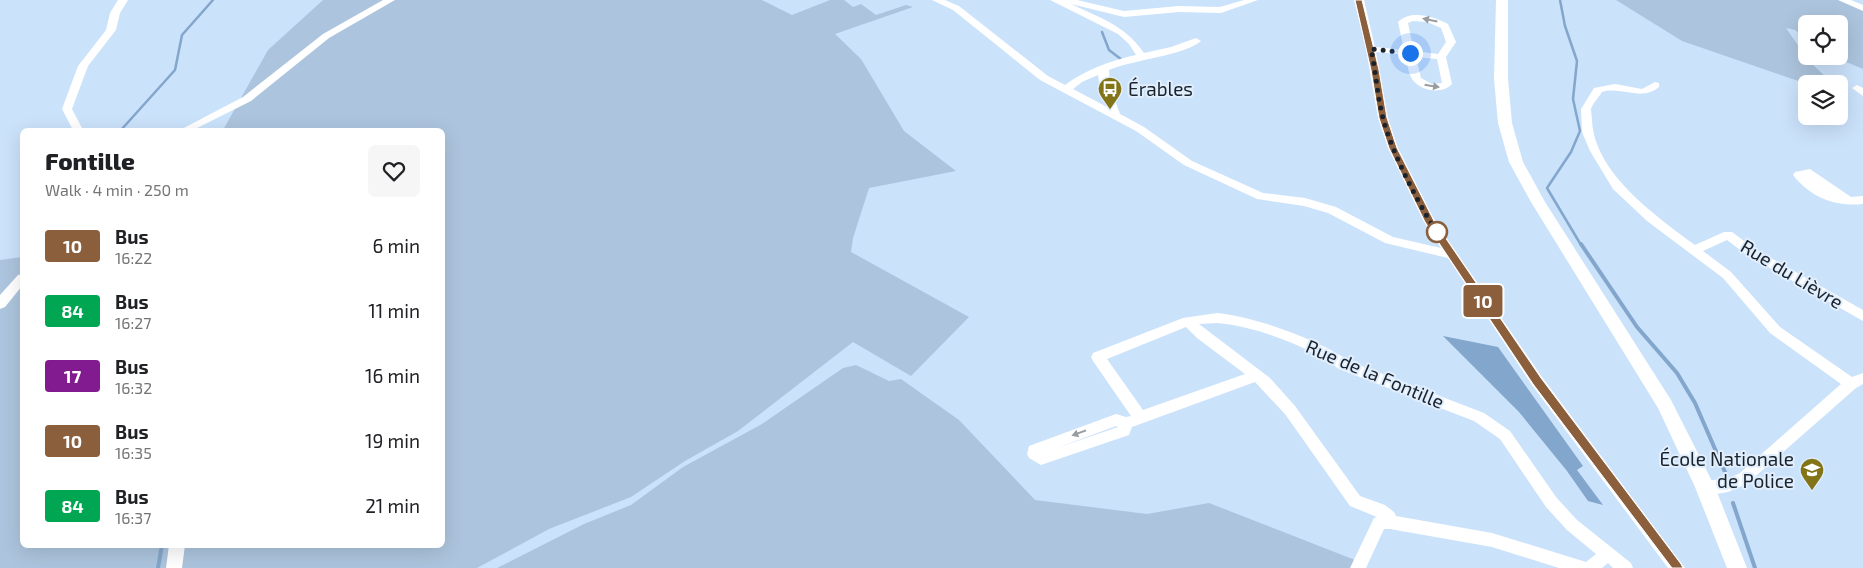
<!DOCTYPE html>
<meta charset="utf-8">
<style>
:root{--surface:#fff;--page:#f6f6f6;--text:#202124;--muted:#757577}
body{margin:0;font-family:"Exo 2",sans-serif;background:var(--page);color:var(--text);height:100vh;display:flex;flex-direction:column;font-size:19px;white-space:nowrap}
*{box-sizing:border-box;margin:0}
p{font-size:16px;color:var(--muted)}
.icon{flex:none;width:28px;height:28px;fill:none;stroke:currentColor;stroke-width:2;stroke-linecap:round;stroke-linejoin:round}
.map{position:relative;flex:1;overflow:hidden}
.sheet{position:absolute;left:20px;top:128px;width:425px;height:420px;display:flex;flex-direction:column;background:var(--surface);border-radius:8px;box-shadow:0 5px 20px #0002}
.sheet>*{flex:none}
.badge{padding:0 10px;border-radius:4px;font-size:18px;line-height:32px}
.tools{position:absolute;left:1798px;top:15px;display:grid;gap:10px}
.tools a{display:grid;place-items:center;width:50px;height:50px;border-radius:8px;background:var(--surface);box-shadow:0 5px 20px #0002;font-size:25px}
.you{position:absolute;width:25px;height:25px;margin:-12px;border:4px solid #fff;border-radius:50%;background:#1a73e8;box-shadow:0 0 0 8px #1a73e833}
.map>.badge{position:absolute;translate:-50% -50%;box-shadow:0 0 0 2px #fff}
.round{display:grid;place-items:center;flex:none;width:52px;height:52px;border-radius:8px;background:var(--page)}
.summary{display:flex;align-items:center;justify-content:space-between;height:85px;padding:0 25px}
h1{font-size:24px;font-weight:800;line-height:38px}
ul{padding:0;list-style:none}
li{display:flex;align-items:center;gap:15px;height:65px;padding:0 25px}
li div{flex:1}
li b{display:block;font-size:19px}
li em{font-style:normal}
li .badge{min-width:55px;font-weight:700;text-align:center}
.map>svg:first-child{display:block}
</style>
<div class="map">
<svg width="1863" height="568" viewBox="0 0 1863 568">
<rect width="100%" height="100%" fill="#cbe2fb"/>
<g fill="#acc4dd">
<path d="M323,0H762L792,15L830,0H844L853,7L861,4L876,15L906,5L913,7L835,34L861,59L904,131L956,171L869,188L853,238L851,252L969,317L911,376L853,342L738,431L685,461L631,497L549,529L477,568H0V260L22,257V545H442V130H223L268,50Z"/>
<path d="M1616,0H1840L1863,9V69L1832,56H1839V24H1806V39L1795,30L1786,28L1809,61L1833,84H1807L1682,41Z"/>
<path d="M856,365L889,381L901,379L959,420L1035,500L1147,514L1209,503L1355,560L1352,568H497L584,524L631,505L683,467L762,424L843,368Z"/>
</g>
<path fill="#83a6cc" d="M1443,336L1498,347L1583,466L1577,470L1603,505L1588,501L1567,471L1519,412Z"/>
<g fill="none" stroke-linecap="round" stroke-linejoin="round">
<g stroke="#83a6cc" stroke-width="2.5">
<path d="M1560,0L1565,26L1577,61L1573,99L1580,131L1571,152L1547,188L1581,245"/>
<path d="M1102,32L1109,50L1122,60"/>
<path d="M121,130L175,70L182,35L213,0"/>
</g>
<g stroke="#83a6cc" stroke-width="4">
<path d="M1581,244L1637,327L1677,373L1695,403L1725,472"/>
<path d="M1733,503L1755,568"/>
<path d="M158,568L162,545"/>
</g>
<g fill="#fff" fill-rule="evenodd">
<path d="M118,0H128L120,13L116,30L88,66L72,109L83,130H73L62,109L78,66L106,30L110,13Z"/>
<path d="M383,0H395L329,38L251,101L193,130H180L243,97L323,34Z"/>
<path d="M932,0H945L959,6L1048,76L1065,85C1085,70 1112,60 1136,55L1129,44L1118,34L1050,0H1077L1124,11L1179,6L1220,7L1244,0H1258L1221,13L1179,12L1124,17L1071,4C1100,18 1125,25 1144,53L1171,47L1196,38L1201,41C1186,55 1132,60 1109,70L1110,87L1120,114L1144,127L1192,161L1263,193L1305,198L1336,207L1393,237L1441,248L1424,222L1388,148L1378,118L1366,49L1354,0H1364L1375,47L1404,50L1398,22C1412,9 1434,17 1448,24L1456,42L1446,57L1452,84C1442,95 1420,91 1412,79C1408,72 1407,63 1406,55L1376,52L1388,118L1398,148L1435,221L1542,377L1685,568H1668L1532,385L1448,258L1385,243L1328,213L1304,206L1257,199L1184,165L1136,131L1040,80L953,10ZM1413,21L1427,22L1441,28L1446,42L1438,54L1414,51L1408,23ZM1416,57L1437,59L1442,83L1432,84L1421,78ZM1098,75L1100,87L1107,107L1073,89L1082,82Z"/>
<path d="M1838,0H1851L1863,5V11Z"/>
<path d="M1655,82L1659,83V87C1641,102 1622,86 1602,92C1599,97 1593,103 1591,109C1591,112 1592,117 1592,120C1594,173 1656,216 1695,245L1724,232H1732L1755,249L1863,310V321L1747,255L1727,240L1703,251L1731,272L1780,327L1852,377L1863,373V384L1856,388L1750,481C1735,491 1718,498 1700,491L1698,487L1700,483C1716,477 1722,483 1740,473L1841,384L1770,333L1723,278L1647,221L1613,189L1590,151L1582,132L1581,109L1594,88L1615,84L1642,89Z"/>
<path d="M1857,85L1863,88V96L1852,88Z"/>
<path d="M1810,169L1851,197L1863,196V204C1836,207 1811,198 1793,175L1795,172Z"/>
<path d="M22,274V286L5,307L0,309V295L18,275Z"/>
<path d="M1217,313C1256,317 1317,339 1349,361L1484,413L1510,431L1556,497L1577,520L1631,563L1633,568H1613L1608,563L1602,568H1559L1492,547L1390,529H1384L1366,568H1350L1374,518L1377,517L1350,506L1285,414L1255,382L1132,427L1129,435L1041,465L1029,458L1027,454L1029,446L1116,414L1126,417L1131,416L1093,361L1091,357L1093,353L1183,318ZM1217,323C1255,326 1308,346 1339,369L1474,421L1500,439L1546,507L1567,530L1596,554L1586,562L1492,533L1396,516L1394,512L1385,505L1360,496L1295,406L1270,378L1199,324ZM1186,327L1197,338L1245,374L1143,410L1107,359ZM1116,426L1118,427L1057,448Z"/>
<path d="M169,545H185L182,568H166Z"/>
</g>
<path fill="#fff" fill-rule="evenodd" d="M1496,0H1508V79L1512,123L1523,162L1545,202L1671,400L1715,487L1747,568H1727L1695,487L1658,408L1531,202L1509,162L1498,123L1494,79Z"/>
</g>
<defs><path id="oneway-solid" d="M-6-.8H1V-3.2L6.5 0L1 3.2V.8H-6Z" transform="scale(1.25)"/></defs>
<g fill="#989ca0">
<use href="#oneway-solid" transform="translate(1430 20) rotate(-168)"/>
<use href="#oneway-solid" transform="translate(1432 86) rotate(9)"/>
<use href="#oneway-solid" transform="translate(1079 433) rotate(160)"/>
</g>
<path fill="#8b5e3c" stroke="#fff" d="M1355,0H1362L1379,70L1387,118L1397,148L1434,221L1541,378L1681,564L1683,568H1672L1533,384L1425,222L1389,148L1379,118L1371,70Z"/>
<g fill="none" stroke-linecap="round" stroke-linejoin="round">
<path stroke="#1a222b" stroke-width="5" stroke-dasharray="0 9" d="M1410,53L1371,49C1376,72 1377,95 1383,118C1392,154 1420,207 1441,239L1437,232"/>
</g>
<defs>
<symbol id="bus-pin" viewBox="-11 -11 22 30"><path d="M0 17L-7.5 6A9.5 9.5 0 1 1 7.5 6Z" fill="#827417" stroke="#e0eefd"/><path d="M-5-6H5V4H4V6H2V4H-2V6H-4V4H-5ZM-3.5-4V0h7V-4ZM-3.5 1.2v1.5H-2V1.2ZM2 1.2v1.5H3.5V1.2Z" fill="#fff"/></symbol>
<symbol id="university-pin" viewBox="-11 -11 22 30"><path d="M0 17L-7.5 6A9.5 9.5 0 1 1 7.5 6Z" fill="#827417" stroke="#e0eefd"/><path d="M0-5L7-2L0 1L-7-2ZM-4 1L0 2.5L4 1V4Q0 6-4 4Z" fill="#fff"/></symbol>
</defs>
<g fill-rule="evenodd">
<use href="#bus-pin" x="1096" y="75" width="28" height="38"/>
<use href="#university-pin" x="1798" y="456" width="28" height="38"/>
</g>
<circle fill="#fff" stroke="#8b5e3c" stroke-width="2.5" cx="1437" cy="232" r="10"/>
<g text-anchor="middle" stroke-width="4" stroke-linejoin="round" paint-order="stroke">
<g font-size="19" fill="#1a222b" stroke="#e0eefd" text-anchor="start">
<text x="1128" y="96">Érables</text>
<text x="1794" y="466" text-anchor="end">École Nationale<tspan x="1794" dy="22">de Police</tspan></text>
</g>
<g font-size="19" fill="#1a222b" stroke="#e0eefd">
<text transform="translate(1792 274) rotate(31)" y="7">Rue du Lièvre</text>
<text transform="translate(1375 374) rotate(23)" y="7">Rue de la Fontille</text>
</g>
</g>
</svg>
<div class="tools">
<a><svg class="icon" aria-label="locate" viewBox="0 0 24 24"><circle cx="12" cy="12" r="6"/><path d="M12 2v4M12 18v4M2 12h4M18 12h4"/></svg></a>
<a><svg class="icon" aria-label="layers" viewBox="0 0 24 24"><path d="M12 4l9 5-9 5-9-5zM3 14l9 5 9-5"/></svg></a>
</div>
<div class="you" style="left:1410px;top:53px"></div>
<b class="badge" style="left:1483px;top:301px;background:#8b5e3c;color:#fff">10</b>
<section class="sheet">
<div class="summary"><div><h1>Fontille</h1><p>Walk · 4 min · 250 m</p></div><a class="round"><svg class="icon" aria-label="heart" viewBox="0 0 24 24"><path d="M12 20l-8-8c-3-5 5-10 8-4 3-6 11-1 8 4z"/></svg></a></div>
<ul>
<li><span class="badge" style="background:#8b5e3c;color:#fff">10</span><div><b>Bus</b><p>16:22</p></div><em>6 min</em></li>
<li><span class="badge" style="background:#00a651;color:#fff">84</span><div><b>Bus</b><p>16:27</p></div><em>11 min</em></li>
<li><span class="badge" style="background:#821b8f;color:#fff">17</span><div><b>Bus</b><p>16:32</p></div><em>16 min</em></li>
<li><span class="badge" style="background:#8b5e3c;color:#fff">10</span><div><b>Bus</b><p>16:35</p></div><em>19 min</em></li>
<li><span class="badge" style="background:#00a651;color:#fff">84</span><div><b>Bus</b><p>16:37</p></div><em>21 min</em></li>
</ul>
</section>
</div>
